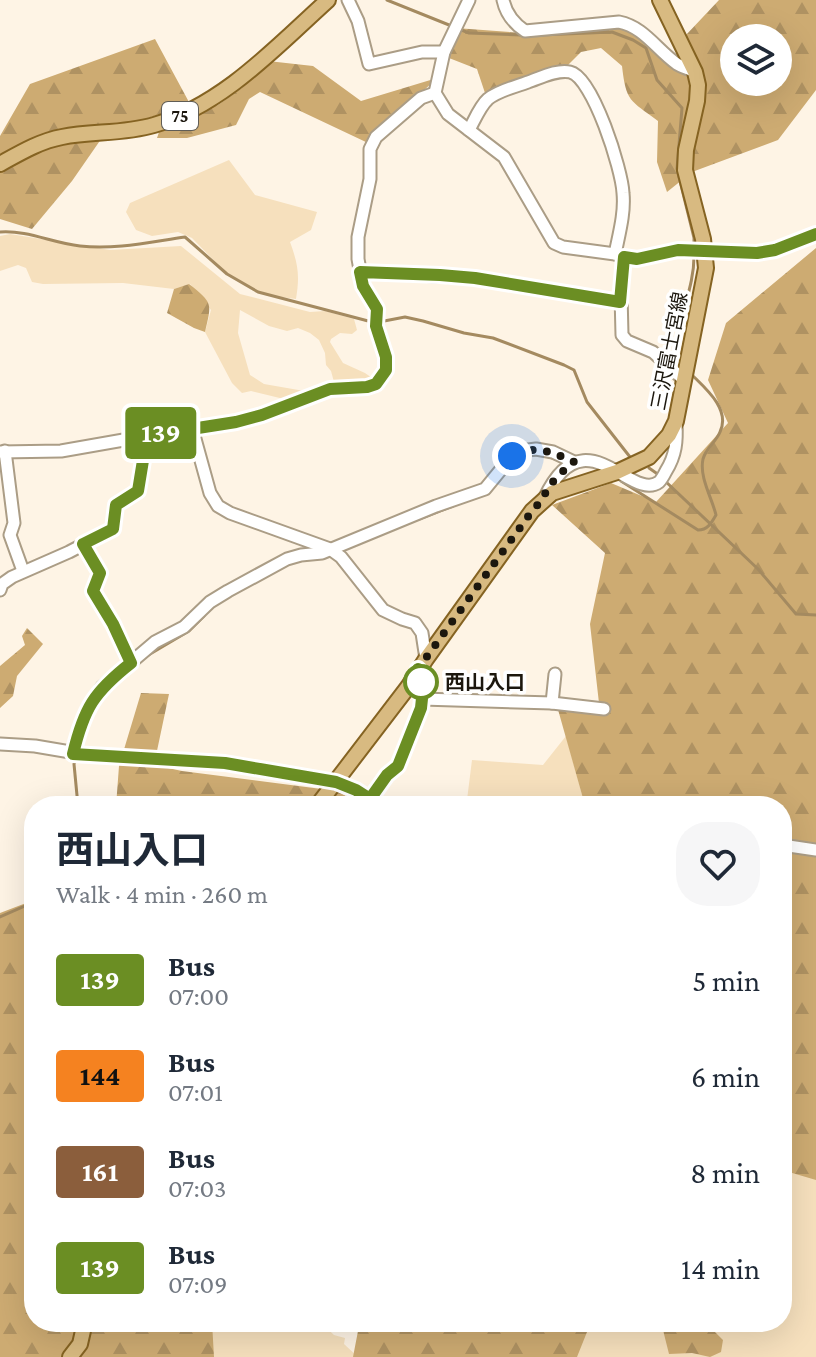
<!DOCTYPE html>
<meta charset="utf-8">
<style>
:root{--surface:#fff;--page:#f6f6f7;--text:#1f2937;--muted:#747a83}
body{margin:0;font-family:"Crimson Pro","Noto Sans JP",serif;background:var(--page);color:var(--text);height:100vh;display:flex;flex-direction:column;font-size:30px;white-space:nowrap}
*{box-sizing:border-box;margin:0}
p{font-size:26px;color:var(--muted)}
.icon{flex:none;width:44px;height:44px;fill:none;stroke:currentColor;stroke-width:2;stroke-linecap:round;stroke-linejoin:round}
.map{position:relative;flex:1;overflow:hidden}
.panel{position:absolute;left:24px;top:796px;width:768px;height:536px;display:flex;flex-direction:column;background:var(--surface);border-radius:32px;box-shadow:0 8px 32px #0002}
.panel>*{flex:none}
.badge{padding:0 16px;border-radius:6px;font-size:28px;line-height:52px}
.tools{position:absolute;left:720px;top:24px;display:grid;gap:16px}
.tools a{display:grid;place-items:center;width:72px;height:72px;border-radius:50%;background:var(--surface);box-shadow:0 8px 32px #0002;font-size:40px}
.you{position:absolute;width:40px;height:40px;margin:-20px;border:6px solid #fff;border-radius:50%;background:#1a73e8;box-shadow:0 0 0 12px #1a73e833}
.map>.badge{position:absolute;translate:-50% -50%;box-shadow:0 0 0 4px #fff}
.round{display:grid;place-items:center;flex:none;width:84px;height:84px;border-radius:32px;background:var(--page)}
.head{display:flex;align-items:center;justify-content:space-between;height:136px;padding:0 32px}
h1{font-size:38px;font-weight:700;line-height:60px}
ul{padding:0;list-style:none}
li{display:flex;align-items:center;gap:24px;height:96px;padding:0 32px}
li div{flex:1}
li b{display:block;font-size:30px}
li em{font-style:normal}
li .badge{min-width:88px;font-weight:700;text-align:center}
.map>svg:first-child{display:block}
</style>
<div class="map">
<svg width="816" height="1357" viewBox="0 0 816 1357">
<defs>
<pattern id="forest-firs" width="22" height="20" patternUnits="userSpaceOnUse" patternTransform="scale(2)"><rect width="22" height="20" fill="#cdab72"/><path d="M5 1l3.5 6h-7zM16 11l3.5 6h-7z" fill="#af9262"/></pattern>
</defs>
<rect width="100%" height="100%" fill="#fef4e5"/>
<g fill="#f6e0bd">
<path d="M229,160L255,195L317,212L311,230L290,242C298,264 300,275 296,299L265,295L230,277L192,238L178,232L152,236L136,230L126,212L130,203Z"/>
<path d="M10,234L110,250L181,246L240,294L310,312L325,311L354,319L357,330L352,334L340,333L331,339L330,342L343,363L365,373L375,380L334,382L331,371L326,365L325,353L319,340L310,333L298,328L287,331L269,326L240,310L238,333L250,375L264,384L310,392L288,400L251,391L242,393L232,383L205,332L211,310L190,284L174,289L123,283L43,284L32,282L26,268L18,265L0,271V236Z"/>
<path d="M566,736L584,802L618,806H504L467,800L472,760L543,765Z"/>
<path d="M782,1150L816,1151V1357H424L469,1322H782Z"/>
<path d="M176,1322H320L334,1335L345,1338L344,1344L358,1357H151Z"/>
</g>
<g fill="url(#forest-firs)" fill-rule="evenodd">
<path d="M719,0H816V90L778,140L692,172L667,192L657,162L658,121C630,100 626,102 622,66L601,48L581,52L561,72L486,96L477,69L449,58L456,28L523,33L619,22L682,66L693,67L686,35ZM734,38H778V82H734Z"/>
<path d="M155,39L190,104L106,132L72,181L32,229L0,219V136L30,84Z"/>
<path d="M268,61L313,66L361,101L437,78L368,143L260,92L249,99L236,125L187,138H157L160,129L190,115L218,105L242,88Z"/>
<path d="M816,248V1180L782,1170V806H616L584,802L557,706L600,712L590,624L605,553L552,505L611,483L656,502L728,423L708,380L726,323Z"/>
<path d="M189,284C213,303 212,303 205,332L194,328L167,313L174,289Z"/>
<path d="M27,628L43,644L17,676L13,696L0,708V666L25,645L22,636Z"/>
<path d="M141,693L169,694L154,765L182,771L337,791L364,806H116L119,766Z"/>
<path d="M34,900V1322H212L214,1357H0V913Z"/>
<path d="M342,1322H591L577,1357H353L358,1331Z"/>
<path d="M661,1322H710L713,1330L723,1340L721,1352L710,1357L692,1353L669,1354Z"/>
</g>
<g fill="none" stroke-linecap="round" stroke-linejoin="round">
<g stroke="#a48a60" stroke-width="3">
<path d="M387,0L469,33L521,35"/>
<path d="M541,35L612,32L633,40L646,48L657,80L682,108L677,169L694,238V246"/>
<path d="M0,232C28,230 52,243 80,246C115,250 150,242 185,237L227,274L258,292L372,322"/>
<path d="M379,322L405,317L423,321L464,333L493,338L564,365L574,370L587,402L630,457"/>
<path d="M681,361L675,354C677,319 695,288 694,253"/>
<path d="M649,468L659,475"/>
<path d="M506,472C515,463 525,453 540,455C546,455 552,459 559,460"/>
<path d="M664,480L758,569L796,614L816,615"/>
<path d="M621,481L698,530C708,530 712,522 716,515C712,498 699,477 703,459C706,448 716,442 720,432C731,409 705,388 691,374"/>
<path d="M419,519L453,506"/>
<path d="M145,657L189,631L204,616"/>
<path d="M76,758L74,764L78,806"/>
<path d="M0,917L34,902"/>
</g>
<defs>
<g id="minor">
<path d="M348,0L358,21L369,64L422,52H444"/>
<path d="M469,0L444,52L435,93L448,114L504,157L554,243L563,247L615,254L637,259L678,250L757,253L775,250L816,234"/>
<path d="M503,0C506,14 513,23 525,31L619,22C644,27 656,49 677,64C682,67 689,69 695,72"/>
<path d="M469,130C474,121 480,106 488,99C499,90 515,87 528,82C540,78 557,69 570,72C593,77 622,170 623,193C625,213 619,234 615,254"/>
<path d="M624,257L621,294L622,335L627,341L653,352L684,380"/>
<path d="M360,272L475,278L620,302"/>
<path d="M192,428L210,493L218,506L230,513L330,549L341,557L383,610L402,619L415,623L422,633L426,659"/>
<path d="M5,451L14,523L10,535L23,571"/>
<path d="M0,452L61,451L192,428L236,422L262,415L330,389L367,387L376,384L386,370V357L376,326L377,309L363,286L358,259V237L370,179V149L376,137L421,98L435,93"/>
<path d="M544,499C584,412 631,503 659,482C662,479 664,475 666,471C676,455 677,441 676,423"/>
<path d="M83,544L100,573L93,591L113,624L131,663"/>
<path d="M0,590L2,584L12,577L69,552L113,529L116,505L138,491L147,436"/>
<path d="M422,699L552,703L604,709"/>
<path d="M552,703L555,674"/>
<path d="M0,744L35,746L94,756L225,763L336,782L386,806"/>
<path d="M73,754L86,712L102,687L155,642L184,627L210,602L228,591L287,559L301,555L322,553L436,506L485,489L512,456L520,451L536,449L553,452L574,462"/>
<path d="M370,799L387,775L398,766L421,708L423,689L418,669"/>
<path d="M782,845L816,850"/>
</g>
<g id="major">
<path d="M0,164C20,153 40,141 62,137C92,131 124,134 154,125C223,105 276,47 328,0"/>
<path d="M317,806L408,687L426,659L532,511L552,493L617,472L649,457L669,435L676,421L706,268L703,239L685,170L686,150L697,101L698,85L695,72L660,0"/>
<path d="M70,1357L80,1344L85,1322"/>
</g>
</defs>
<use href="#minor" stroke="#ab9d86" stroke-width="15"/>
<use href="#major" stroke="#856322" stroke-width="18"/>
<use href="#minor" stroke="#fff" stroke-width="11"/>
<use href="#major" stroke="#d8ba81" stroke-width="14"/>
</g>
<g fill="none" stroke-linecap="round" stroke-linejoin="round">
<defs>
<path id="line" d="M418,669L423,689L421,708L398,766L387,775L370,799L356,790L336,782L225,763L73,754C84,708 94,692 131,663L113,624L93,591L100,573L83,544L113,529L116,505L138,491L147,436L236,422L262,415L330,389L367,387L376,384L386,370V357L376,326L377,309L363,286L360,272L440,275L475,278L620,302L624,257L637,259L678,250L757,253L775,250L816,234"/>
</defs>
<use href="#line" stroke="#fff" stroke-width="18"/>
<use href="#line" stroke="#6b8e23" stroke-width="12"/>
<path stroke="#1c170e" stroke-width="8" stroke-dasharray="0 14.4" d="M421,682L423,689L418,669L532,511C544,499 547,487 558,476C563,471 569,466 574,462C553,452 534,444 512,456"/>
</g>
<circle fill="#fff" stroke="#6b8e23" stroke-width="4" cx="421" cy="682" r="16"/>
<g text-anchor="middle" stroke-width="7" stroke-linejoin="round" paint-order="stroke">
<rect fill="#fff" stroke="#605d56" stroke-width="2" x="162" y="102" width="36" height="28" rx="6"/>
<g font-size="18" font-weight="bold" fill="#1c170e">
<text x="180" y="122">75</text>
</g>
<g font-size="20" fill="#1c170e" stroke="#fff">
<text transform="translate(669 351) rotate(-79)" y="7">三沢富士宮線</text>
</g>
<g font-size="20" font-weight="bold" fill="#1c170e" stroke="#fff" text-anchor="start">
<text x="445" y="689">西山入口</text>
</g>
</g>
</svg>
<div class="tools">
<a><svg class="icon" aria-label="layers" viewBox="0 0 24 24"><path d="M12 4l9 5-9 5-9-5zM3 14l9 5 9-5"/></svg></a>
</div>
<div class="you" style="left:512px;top:456px"></div>
<b class="badge" style="left:161px;top:433px;background:#6b8e23;color:#fff">139</b>
<section class="panel">
<div class="head"><div><h1>西山入口</h1><p>Walk · 4 min · 260 m</p></div><a class="round"><svg class="icon" aria-label="heart" viewBox="0 0 24 24"><path d="M12 20l-8-8c-3-5 5-10 8-4 3-6 11-1 8 4z"/></svg></a></div>
<ul>
<li><span class="badge" style="background:#6b8e23;color:#fff">139</span><div><b>Bus</b><p>07:00</p></div><em>5 min</em></li>
<li><span class="badge" style="background:#f58220;color:#111">144</span><div><b>Bus</b><p>07:01</p></div><em>6 min</em></li>
<li><span class="badge" style="background:#8b5e3c;color:#fff">161</span><div><b>Bus</b><p>07:03</p></div><em>8 min</em></li>
<li><span class="badge" style="background:#6b8e23;color:#fff">139</span><div><b>Bus</b><p>07:09</p></div><em>14 min</em></li>
</ul>
</section>
</div>
